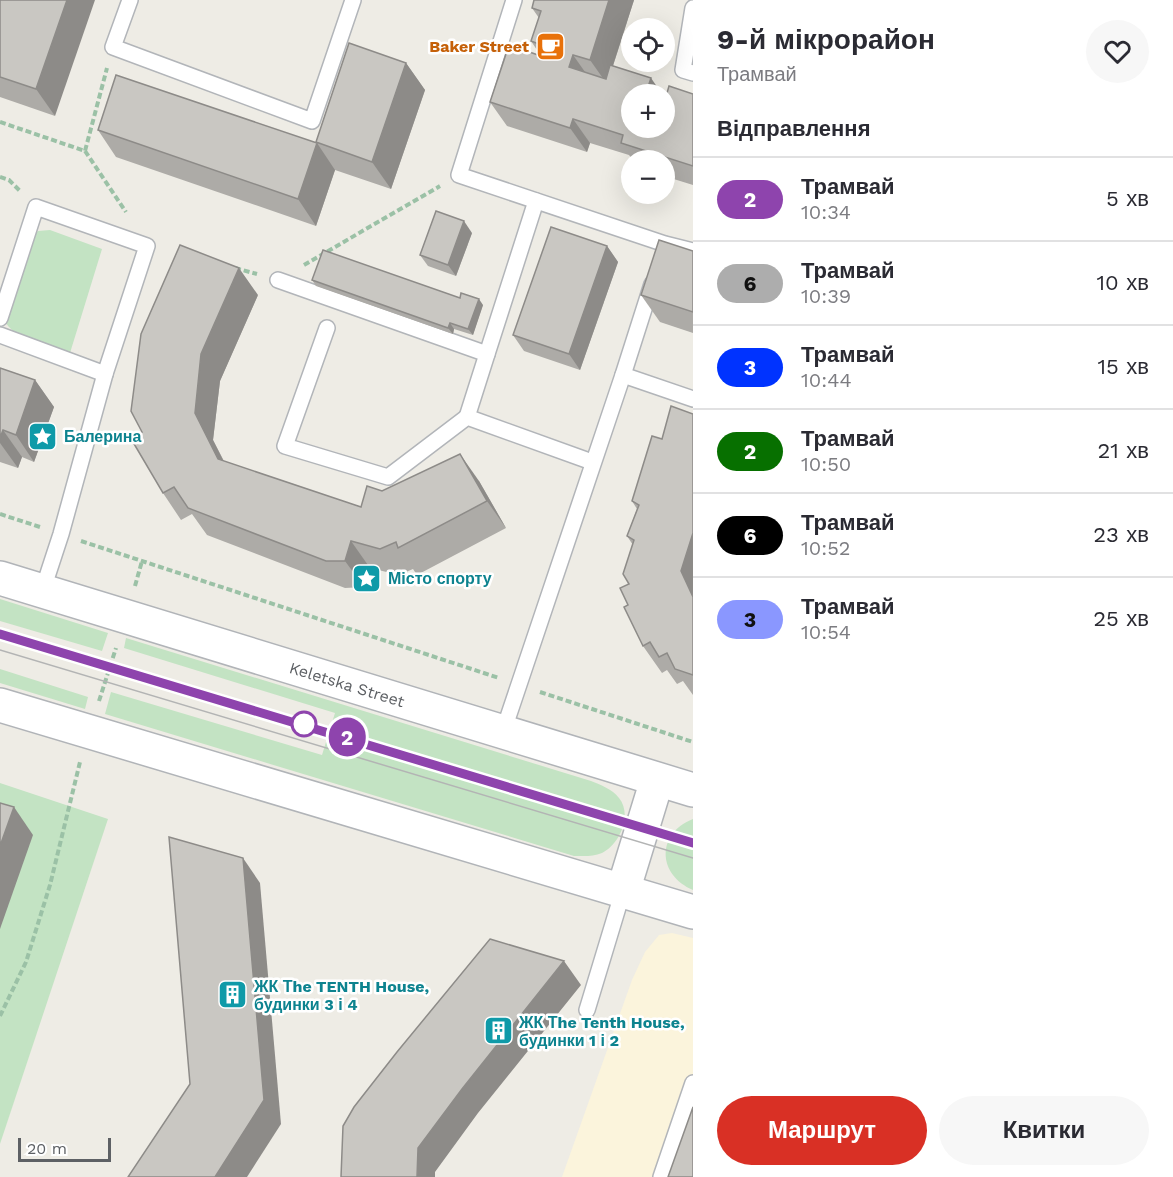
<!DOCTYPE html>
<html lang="uk">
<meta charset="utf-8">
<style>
:root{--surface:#fff;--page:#f7f7f7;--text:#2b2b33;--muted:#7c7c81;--line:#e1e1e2;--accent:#d93025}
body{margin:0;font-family:"Work Sans",sans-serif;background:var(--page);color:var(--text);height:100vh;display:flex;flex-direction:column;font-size:22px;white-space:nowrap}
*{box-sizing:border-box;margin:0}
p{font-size:20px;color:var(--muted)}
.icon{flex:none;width:33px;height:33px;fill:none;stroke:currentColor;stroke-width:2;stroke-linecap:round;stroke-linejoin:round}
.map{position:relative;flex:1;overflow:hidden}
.drawer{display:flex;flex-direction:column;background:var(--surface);width:480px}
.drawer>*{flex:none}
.badge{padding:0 12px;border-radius:20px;font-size:21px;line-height:39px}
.buttons{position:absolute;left:621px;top:18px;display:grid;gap:12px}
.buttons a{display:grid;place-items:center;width:54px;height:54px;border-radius:50%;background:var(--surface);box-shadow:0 6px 24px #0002;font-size:30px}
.scale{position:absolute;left:18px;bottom:15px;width:93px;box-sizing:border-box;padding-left:6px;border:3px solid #5d6064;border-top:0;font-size:16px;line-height:21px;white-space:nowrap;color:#5d6064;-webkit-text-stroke:4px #fff;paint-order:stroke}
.map>.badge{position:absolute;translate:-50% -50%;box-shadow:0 0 0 3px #fff}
h2{padding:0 24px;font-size:22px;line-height:54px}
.round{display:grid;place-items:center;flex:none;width:63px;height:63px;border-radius:32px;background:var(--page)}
.headline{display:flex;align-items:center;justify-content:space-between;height:102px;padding:0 24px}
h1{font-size:28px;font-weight:700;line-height:45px}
.button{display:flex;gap:12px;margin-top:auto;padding:12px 24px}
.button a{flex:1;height:69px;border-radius:36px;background:var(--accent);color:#fff;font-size:24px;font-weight:700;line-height:69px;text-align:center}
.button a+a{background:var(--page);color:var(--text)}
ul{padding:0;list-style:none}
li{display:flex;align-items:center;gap:18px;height:84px;padding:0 24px;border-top:2px solid var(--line)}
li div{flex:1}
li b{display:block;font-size:22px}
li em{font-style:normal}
li .badge{min-width:66px;font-weight:700;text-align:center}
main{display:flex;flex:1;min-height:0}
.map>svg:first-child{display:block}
</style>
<main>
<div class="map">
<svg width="693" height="1177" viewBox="0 0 693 1177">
<rect width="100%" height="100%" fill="#eeece5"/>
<path fill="#fbf4dc" d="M672,933L693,938V1177H562L632,980L645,952L659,935Z"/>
<g fill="#c3e3c3">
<path d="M50,230L102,249L70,353C49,346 12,340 4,319L30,239L38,231Z"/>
<path d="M0,599L108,633L102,651L0,621Z"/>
<path d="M126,638L591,781C601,785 612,789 619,798C633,815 619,845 602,853C593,857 583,856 574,856L105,714L111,692L322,755L335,713L124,648Z"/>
<path d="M0,669L88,697L85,709L0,683Z"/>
<path d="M0,783L108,819L0,1144Z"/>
<path d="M693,819V890C657,875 656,833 693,819Z"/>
</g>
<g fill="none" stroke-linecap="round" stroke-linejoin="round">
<defs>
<g id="service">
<path d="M130,0L113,47L312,121L353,0"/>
<path d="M514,0L459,175L665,244L693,251"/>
<path d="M693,8L683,70L693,73"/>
<path d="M278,280L487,354L536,201"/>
<path d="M0,318L36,207L147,246L105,374L61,534L42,592"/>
<path d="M327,328L285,446L388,477L467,417L592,462"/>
<path d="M0,335L105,374"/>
<path d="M623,375L652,284"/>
<path d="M467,417L487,354"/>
<path d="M503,732L623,375L693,399"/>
<path d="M587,1010L623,891"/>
<path d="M661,1177L693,1083"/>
</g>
<g id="secondary">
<path id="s1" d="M0,578L693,790"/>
<path d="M0,705L693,912"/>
<path d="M623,891L657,780"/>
</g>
</defs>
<use href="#service" stroke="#b2b5b9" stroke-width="18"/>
<use href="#secondary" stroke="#b1b4b8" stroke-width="36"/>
<g stroke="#9bc1a6" stroke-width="4" stroke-dasharray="6 3" stroke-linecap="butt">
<path d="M0,122L85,151L107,68"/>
<path d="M85,151L126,212"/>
<path d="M0,177L9,180L20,191"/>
<path d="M304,265L440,186"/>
<path d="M235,268L257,274"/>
<path d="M0,514L40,527"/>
<path d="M81,541L499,678"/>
<path d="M135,586L142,561"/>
<path d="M540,692L693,742"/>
<path d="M99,701L116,648"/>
<path d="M0,1016L26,962L50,885L80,762"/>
</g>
<use href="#service" stroke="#fff" stroke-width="15"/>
<use href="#secondary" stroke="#fff" stroke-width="33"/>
<g stroke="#b3b4b4" stroke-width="1.5">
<path d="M0,634L693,843"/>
<path d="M0,650L693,858"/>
</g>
</g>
<g fill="#adaba7">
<path d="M0,0L55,116L0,97Z"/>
<path d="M534,0H634L613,66L660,91L667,93L693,94V185L664,176V160H633L629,155L590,143L587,152L507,126L490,102L541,56L531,41L539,18L532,8Z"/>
<path d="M406,63L425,90L391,189L335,170L316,226L116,157L98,130L316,143Z"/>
<path d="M472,233L456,276L428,266L420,255Z"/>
<path d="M607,246L618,262L580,370L524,351L513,335Z"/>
<path d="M693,251V333L660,322L641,295Z"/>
<path d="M312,280L460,298L483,305L473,335L454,329L453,334L316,286Z"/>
<path d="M258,295L220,381L213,440L224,461L361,507L382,491L479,481L506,528L417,575L413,569L399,575L370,568L364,587L345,588L207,535L192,514L181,520L163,493L142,432Z"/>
<path d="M0,368L35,380L54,407L34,462L22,457L18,468L0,462Z"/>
<path d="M693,414V695L683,681L677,684L667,670L662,673L643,646L628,605L633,545L627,536L637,509L632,501L662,439Z"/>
</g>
<g fill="#8d8b88">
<path d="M67,0H95L55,116L36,89Z"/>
<path d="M609,0H634L607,84L590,60Z"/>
<path d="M573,55L590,79L569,67Z"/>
<path d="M406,63L425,90L391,189L372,162Z"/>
<path d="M651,78L662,94L648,87Z"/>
<path d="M573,119L590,143L587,152L570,128Z"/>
<path d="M317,143L335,170L316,226L298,199Z"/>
<path d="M464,221L472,233L456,276L448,265Z"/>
<path d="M607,246L618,262L580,370L569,354Z"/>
<path d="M239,268L258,295L220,381L213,440L236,486L218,459L195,413L201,354Z"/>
<path d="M479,299L483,305L473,335L468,329Z"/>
<path d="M450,323L454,329L453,334L448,328Z"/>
<path d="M35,380L54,407L34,462L16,435Z"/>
<path d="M3,430L22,457L18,468L0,443V438Z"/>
<path d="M460,454L479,481L506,528L487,501Z"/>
<path d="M693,533V597L681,571Z"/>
<path d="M351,541L370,568L364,587L345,561Z"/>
<path d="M14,807L33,835L0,929V846Z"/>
<path d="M243,858L260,883L281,1124L247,1177H215Z"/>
<path d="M564,961L581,985L478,1113L435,1172V1177H417L418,1148L462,1089Z"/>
</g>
<g fill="#c9c7c2" stroke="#8d8b88" stroke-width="1.5" fill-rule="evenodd">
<path d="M0,0H67L36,89L0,77Z"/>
<path d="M534,0H609L590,60L573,55L569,67L606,79L610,65L651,78L648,87L667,93L669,86L693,94V166L621,143L623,135L573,119L570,128L490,102L509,45L541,56L544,46L531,41L541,11L532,8ZM632,94H664V128H632Z"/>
<path d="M349,43L406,63L372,162L316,142Z"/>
<path d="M116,75L317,143L298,199L98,130Z"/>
<path d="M436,211L464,221L448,265L420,255Z"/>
<path d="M551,227L607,246L569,354L513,335Z"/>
<path d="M659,240L693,251V312L641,295Z"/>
<path d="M180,245L239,268L201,354L195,413L218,459L361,507L367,486L382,491L460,454L487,501L398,548L396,542L380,549L351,541L345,561H326L188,508L174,487L163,493L130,437L142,432L131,411L141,334Z"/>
<path d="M323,250L460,298L461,293L479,299L468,329L450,323L448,328L312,280Z"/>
<path d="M0,368L35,380L16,435L3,430L0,438Z"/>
<path d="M671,406L693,414V533L681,571L693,597V675L675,669L667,653L659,657L650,642L643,646L624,607L628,605L620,588L629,584L623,574L634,540L627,536L639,505L632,501L652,436L662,439Z"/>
<path d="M0,803L14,807L0,846Z"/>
<path d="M169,837L243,858L264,1100L215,1177H128L190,1084Z"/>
<path d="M490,939L564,961L462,1089L418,1148L417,1177H341L343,1126L354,1107L397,1052Z"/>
<path d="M693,1107V1177H668Z"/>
</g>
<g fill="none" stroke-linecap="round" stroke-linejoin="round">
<defs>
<path id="line" d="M0,634L693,843"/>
</defs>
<use href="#line" stroke="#fff" stroke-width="14"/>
<use href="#line" stroke="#8e44ad" stroke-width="9"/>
</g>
<defs>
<symbol id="cafe-square" viewBox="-11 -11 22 22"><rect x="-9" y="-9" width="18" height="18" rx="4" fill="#e8710a" stroke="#fff"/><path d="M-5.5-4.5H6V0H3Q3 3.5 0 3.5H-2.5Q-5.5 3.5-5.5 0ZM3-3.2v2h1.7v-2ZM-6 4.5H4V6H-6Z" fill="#fff"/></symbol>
<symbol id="sight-square" viewBox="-11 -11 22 22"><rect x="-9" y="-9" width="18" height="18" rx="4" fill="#0f9aa8" stroke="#fff"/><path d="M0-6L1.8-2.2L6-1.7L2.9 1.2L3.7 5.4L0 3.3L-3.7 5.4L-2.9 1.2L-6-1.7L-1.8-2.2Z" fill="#fff"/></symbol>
<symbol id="building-square" viewBox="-11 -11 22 22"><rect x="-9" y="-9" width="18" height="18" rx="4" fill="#0f9aa8" stroke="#fff"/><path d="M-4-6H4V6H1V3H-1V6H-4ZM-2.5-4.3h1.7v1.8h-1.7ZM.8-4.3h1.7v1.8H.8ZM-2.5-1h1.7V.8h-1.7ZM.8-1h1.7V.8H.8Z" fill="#fff"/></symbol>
</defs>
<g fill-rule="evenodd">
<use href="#cafe-square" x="534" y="30" width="33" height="33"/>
<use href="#sight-square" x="26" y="420" width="33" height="33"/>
<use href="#sight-square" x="350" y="562" width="33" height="33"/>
<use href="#building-square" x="216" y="978" width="33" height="33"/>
<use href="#building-square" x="482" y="1014" width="33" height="33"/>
</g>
<circle fill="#fff" stroke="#8e44ad" stroke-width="3" cx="304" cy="724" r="12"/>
<g text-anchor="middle" stroke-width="5" stroke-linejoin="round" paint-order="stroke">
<g font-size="16" font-weight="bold" fill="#c56008" stroke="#fff" text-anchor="end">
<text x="529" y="52">Baker Street</text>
</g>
<g font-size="16" font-weight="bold" fill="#0d838f" stroke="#fff" text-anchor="start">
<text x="64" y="442">Балерина</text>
<text x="388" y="584">Місто спорту</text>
<text x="254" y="992">ЖК Тhe TENTH House,<tspan x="254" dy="18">будинки 3 і 4</tspan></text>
<text x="519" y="1028">ЖК Тhe Tenth House,<tspan x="519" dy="18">будинки 1 і 2</tspan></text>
</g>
<g font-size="16" fill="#5d6064" stroke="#fff">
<text dy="6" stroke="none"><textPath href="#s1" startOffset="363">Keletska Street</textPath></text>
</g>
</g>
</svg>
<div class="buttons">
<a><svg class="icon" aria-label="locate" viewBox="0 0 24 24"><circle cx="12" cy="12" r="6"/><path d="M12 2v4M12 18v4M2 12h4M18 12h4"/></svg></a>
<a>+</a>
<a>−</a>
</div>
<div class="scale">20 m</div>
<b class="badge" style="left:347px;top:737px;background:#8e44ad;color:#fff">2</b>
</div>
<section class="drawer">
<div class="headline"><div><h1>9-й мікрорайон</h1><p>Трамвай</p></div><a class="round"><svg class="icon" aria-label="heart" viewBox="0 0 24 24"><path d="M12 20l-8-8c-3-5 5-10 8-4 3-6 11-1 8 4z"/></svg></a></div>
<h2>Відправлення</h2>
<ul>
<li><span class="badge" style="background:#8e44ad;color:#fff">2</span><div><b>Трамвай</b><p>10:34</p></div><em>5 хв</em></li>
<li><span class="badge" style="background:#adadad;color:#111">6</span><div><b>Трамвай</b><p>10:39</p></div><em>10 хв</em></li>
<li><span class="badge" style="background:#03f;color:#fff">3</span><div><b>Трамвай</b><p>10:44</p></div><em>15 хв</em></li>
<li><span class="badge" style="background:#077000;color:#fff">2</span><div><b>Трамвай</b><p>10:50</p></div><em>21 хв</em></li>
<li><span class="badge" style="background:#000;color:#fff">6</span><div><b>Трамвай</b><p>10:52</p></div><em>23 хв</em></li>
<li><span class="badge" style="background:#8a97ff;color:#111">3</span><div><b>Трамвай</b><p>10:54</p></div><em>25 хв</em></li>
</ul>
<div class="button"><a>Маршрут</a><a>Квитки</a></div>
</section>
</main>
